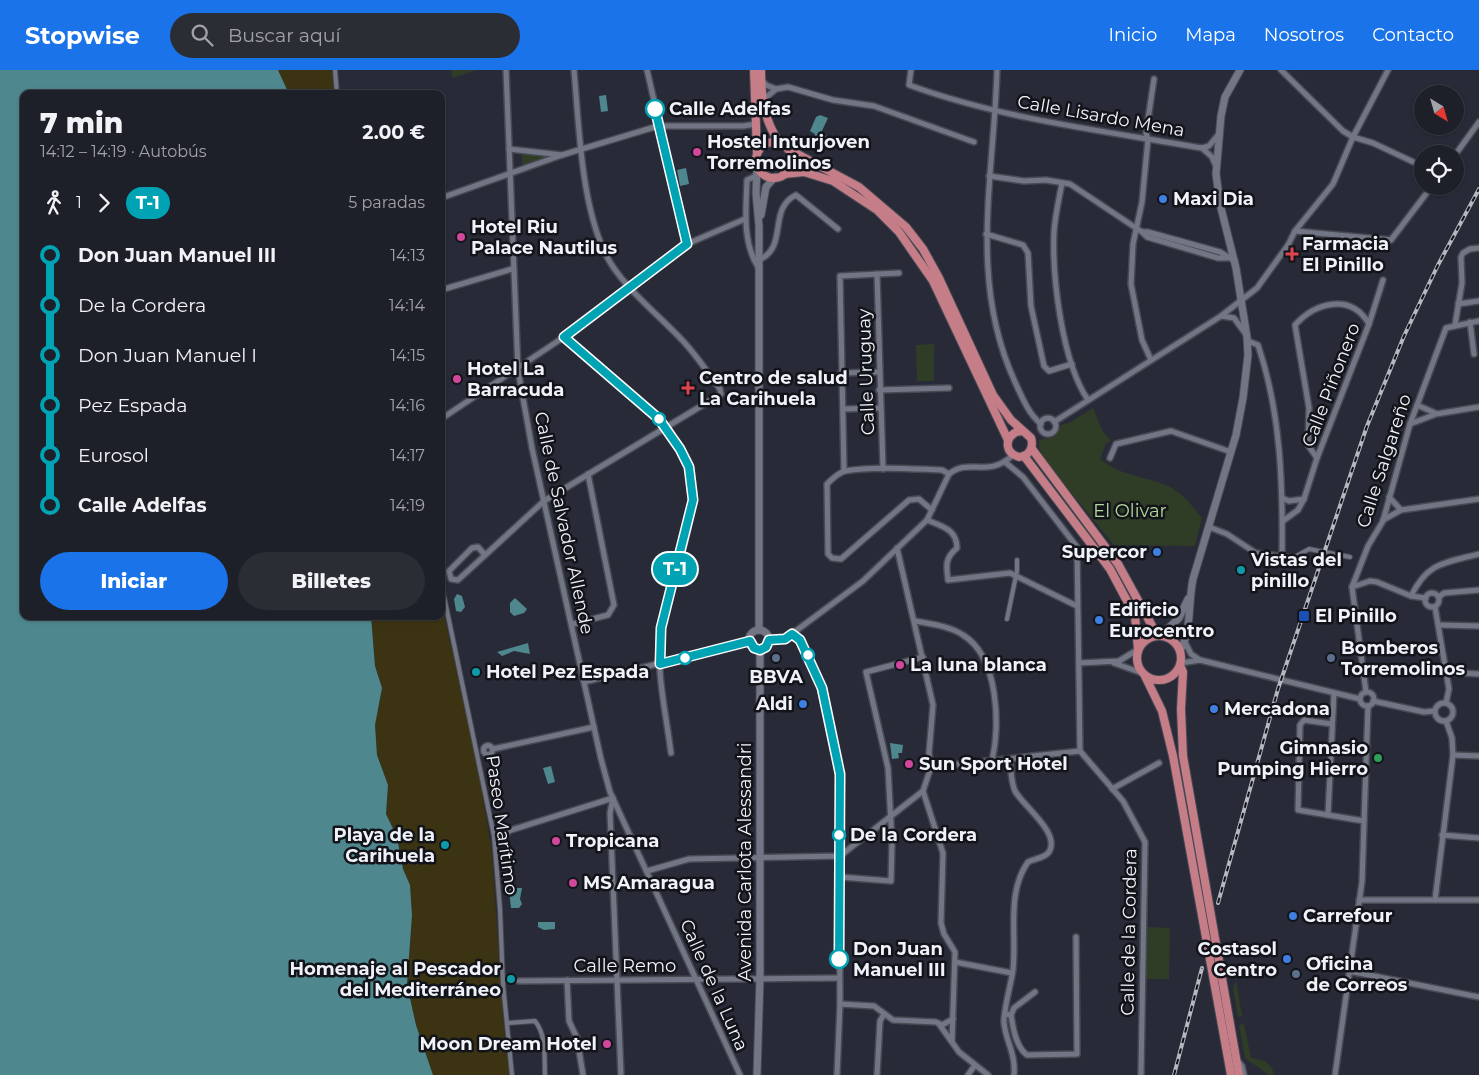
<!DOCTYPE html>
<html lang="es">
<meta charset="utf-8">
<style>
:root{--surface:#1e2029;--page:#2b2d35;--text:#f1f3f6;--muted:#a1a3a8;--line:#3c3e46;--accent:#1a73e8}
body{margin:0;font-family:Montserrat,sans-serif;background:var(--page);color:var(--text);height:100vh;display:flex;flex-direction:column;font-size:19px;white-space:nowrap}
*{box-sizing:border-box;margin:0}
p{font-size:16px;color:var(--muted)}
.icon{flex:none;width:28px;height:28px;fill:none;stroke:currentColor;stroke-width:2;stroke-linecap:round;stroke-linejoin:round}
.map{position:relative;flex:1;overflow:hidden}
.details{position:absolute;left:20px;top:20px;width:425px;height:530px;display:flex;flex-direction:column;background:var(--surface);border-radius:10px;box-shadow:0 1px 4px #0004,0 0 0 1px var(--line)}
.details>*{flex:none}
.badge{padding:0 10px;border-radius:16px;font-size:18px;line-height:32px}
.needle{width:32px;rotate:143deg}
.controls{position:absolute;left:1414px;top:15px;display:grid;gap:10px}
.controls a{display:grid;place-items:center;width:50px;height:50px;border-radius:50%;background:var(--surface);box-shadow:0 1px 4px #0004,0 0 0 1px var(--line);font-size:25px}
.map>.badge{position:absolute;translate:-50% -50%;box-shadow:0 0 0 2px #fff}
.legs{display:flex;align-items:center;gap:8px;height:55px;padding:0 20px;font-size:16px}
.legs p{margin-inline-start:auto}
.overview{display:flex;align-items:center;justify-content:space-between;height:85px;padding:0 20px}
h1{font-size:28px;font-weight:800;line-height:38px}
.primary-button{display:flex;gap:10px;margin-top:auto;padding:10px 20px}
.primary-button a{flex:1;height:58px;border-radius:30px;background:var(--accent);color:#fff;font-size:20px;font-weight:800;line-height:58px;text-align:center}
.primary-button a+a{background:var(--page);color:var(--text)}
ul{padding:0 20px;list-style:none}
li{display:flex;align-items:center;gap:18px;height:50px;font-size:19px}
li i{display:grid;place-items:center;width:8px;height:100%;margin:0 6px;background:currentColor}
li i::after{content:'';width:12px;height:12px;margin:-6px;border:4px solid;border-radius:50%;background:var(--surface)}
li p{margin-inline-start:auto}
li:first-child i{background:linear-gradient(#0000 50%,currentColor 0)}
li:last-child i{background:linear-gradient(currentColor 50%,#0000 0)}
header{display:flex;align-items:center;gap:30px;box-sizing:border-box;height:70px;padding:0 25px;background:var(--accent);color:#fff}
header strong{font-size:24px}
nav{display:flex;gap:28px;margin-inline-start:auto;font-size:18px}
.search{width:350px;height:45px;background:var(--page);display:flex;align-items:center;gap:12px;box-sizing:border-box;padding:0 18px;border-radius:28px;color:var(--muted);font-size:19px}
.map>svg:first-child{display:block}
</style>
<header>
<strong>Stopwise</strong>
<div class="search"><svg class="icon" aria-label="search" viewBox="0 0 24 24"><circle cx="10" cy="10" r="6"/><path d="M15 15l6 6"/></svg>Buscar aquí</div>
<nav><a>Inicio</a><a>Mapa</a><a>Nosotros</a><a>Contacto</a></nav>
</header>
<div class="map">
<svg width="1479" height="1005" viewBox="0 0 1479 1005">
<rect width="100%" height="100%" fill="#282b37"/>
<g fill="#2f3c26">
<path d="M451,0H476L453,8Z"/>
<path d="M522,84L548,86L549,87L522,97Z"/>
<path d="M934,274V311H917L916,275Z"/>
<path d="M1093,338L1102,360L1111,371L1106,373L1100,389C1125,408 1143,405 1168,416C1182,422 1193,437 1202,448L1195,476L1114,475L1045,391L1039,378V370L1054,367L1063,354L1069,353Z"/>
<path d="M1147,857L1170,858L1169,909H1146Z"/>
<path d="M1236,910L1242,946L1238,947L1233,919Z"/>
<path d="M1244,954L1251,988C1263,990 1271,991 1274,1005H1269L1245,988L1239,955Z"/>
</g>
<g fill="#3b3312">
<path d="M278,0H333L335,24H289Z"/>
<path d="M441,531L479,704L492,783L503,950L510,1005H433L416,955L407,915L412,845L410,815L403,799L397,767L386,744L388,715L377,685L375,655L382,618L375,596L371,546H441Z"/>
</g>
<g fill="#4e878e">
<path d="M0,0H278L289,24H24V546H371L375,596L382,618L375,655L377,685L388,715L386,744L397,767L403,799L410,815L412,845L407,915L416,955L433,1005H0Z"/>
<path d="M606,25L608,41L601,42L599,26Z"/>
<path d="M820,45L828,48L821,63L827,66L822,76L812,71L815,64L810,61L816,47Z"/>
<path d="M686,98L689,114L680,116L677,100Z"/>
<path d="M457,524L462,526L465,537L461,542L456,541L454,529Z"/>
<path d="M515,528L527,539L524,543L514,546L510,542V533Z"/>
<path d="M528,573L530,584L514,581L502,586L497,582Z"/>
<path d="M890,673L903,675L902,683H898L899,688L892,689Z"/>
<path d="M551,696L555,712L548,714L543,698Z"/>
<path d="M512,818H522L520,829L522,834L519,838H511L509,820Z"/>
<path d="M538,852H555V859L544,860L538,857Z"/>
</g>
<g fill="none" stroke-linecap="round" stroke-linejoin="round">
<defs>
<g id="pedestrian">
<path d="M335,0L337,24"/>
<path d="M1293,488L1309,479L1350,487"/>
<path d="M441,512L494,766L500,839L503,914L512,1005"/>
<path d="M1007,549L1017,501V490"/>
<path d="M507,953L535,951C547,966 544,987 545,1005"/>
</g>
<g id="minor">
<path d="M506,0L518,300L532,378L601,689L610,722L740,1005"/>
<path d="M647,0L687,174"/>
<path d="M911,0L909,15C1002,49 1104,61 1202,78L1209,76L1218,65"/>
<path d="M997,0C994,107 968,210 1015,312C1022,327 1028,343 1041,354"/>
<path d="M1281,0L1343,61L1353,67L1373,73L1422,96"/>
<path d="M762,10L766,15L776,19"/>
<path d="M763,30L776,19L788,17L833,30L874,36L974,72"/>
<path d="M1202,78L1212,87L1215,94"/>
<path d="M509,79L562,85"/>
<path d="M1455,85L1479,52"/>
<path d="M756,106L747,110C746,139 742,171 758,197"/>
<path d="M989,106L1024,111L1046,110L1070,114L1142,162H1148L1220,182L1235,191"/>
<path d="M1062,113C1059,129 1055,146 1054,162C1052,207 1062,292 1088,330"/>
<path d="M441,128L562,85L658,56H743L756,54"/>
<path d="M1295,161L1391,170L1432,116"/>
<path d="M1142,162L1147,167L1218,188H1227"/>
<path d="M986,164L1023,175L1028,183L1031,236L1044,296L1049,301L1072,294"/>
<path d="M759,190C789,177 767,139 796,125L838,159"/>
<path d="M877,204L883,399"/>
<path d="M441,220L512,199"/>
<path d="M1458,234L1479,231"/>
<path d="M1222,246L1234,248L1245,263"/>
<path d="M1470,252L1474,284"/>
<path d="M1455,255L1462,213L1461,187L1463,183L1470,179L1479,178"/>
<path d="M564,267C608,305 664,340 688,395C706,437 668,512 661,558C655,598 666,643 671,683"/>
<path d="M1248,271L1258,275C1281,343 1283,415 1282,487"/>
<path d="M1151,290L1142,270L1131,214L1133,174L1142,132L1148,69L1146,63L1154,9"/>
<path d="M841,303L879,302"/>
<path d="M879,320L949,318"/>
<path d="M1417,335L1435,343"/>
<path d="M843,339L880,338"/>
<circle cx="1048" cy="356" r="8"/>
<path d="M441,349L564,267L687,174L745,149"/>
<path d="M1054,352L1221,246L1257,218L1288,175L1295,161L1333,114L1353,67L1388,0"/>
<path d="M1410,354L1436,344L1479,337"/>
<path d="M1110,388L1116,374L1171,361L1231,382"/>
<path d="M1317,388L1308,375L1309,338L1295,255C1316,232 1351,223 1369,254"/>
<path d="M1005,392L1023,407L1077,477L1080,681"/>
<path d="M844,401L840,206L899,203"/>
<path d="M1389,427L1401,440"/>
<path d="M1282,428L1289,431L1304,429"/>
<path d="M932,440L919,429L909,430L841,489L832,488L828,484L827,414C832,409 838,403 845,401C874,396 913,399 942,400L949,404"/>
<path d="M927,450C941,456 957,459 957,478C945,488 946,495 948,510L1010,503L1077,536"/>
<path d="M1383,450L1401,440L1479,429"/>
<path d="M1283,451L1298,440L1304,429L1317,388L1369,254L1383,210"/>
<path d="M1209,457L1227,464L1256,483L1293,488"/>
<path d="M897,478L933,635L929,683L931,697"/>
<path d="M485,485L478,477L472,478L449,501L451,509L458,510L544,431L721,324L720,319C708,303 697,286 683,271C659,245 620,215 605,183C581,132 579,56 574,0"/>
<path d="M1352,517L1370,511L1377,512L1411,526L1426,528"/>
<circle cx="1432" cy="530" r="7"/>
<path d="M1411,526C1428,492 1444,493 1479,484"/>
<path d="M1439,527L1444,523L1479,520"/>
<path d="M1435,537L1449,619L1446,633"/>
<path d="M915,551C931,554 949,556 963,565C999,587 1000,655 992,691"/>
<path d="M573,554L608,545L614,535L588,404"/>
<path d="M1439,555L1479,556"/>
<path d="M792,564L800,570L822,618L839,705L840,934L837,1005"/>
<path d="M769,570L785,569L863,511L927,450L949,404C970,387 987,409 1013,385"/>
<path d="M1185,572L1191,584L1200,590L1360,629"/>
<path d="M1079,593L1119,591L1137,580"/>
<path d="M1114,593L1142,603"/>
<path d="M1181,593L1200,590"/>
<path d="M1446,602L1479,604"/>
<path d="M584,612L750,571"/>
<path d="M1366,622L1352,517L1368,476L1383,451L1410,354L1446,258L1479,251"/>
<circle cx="1367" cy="629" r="7"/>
<path d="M1373,631L1424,642L1434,641"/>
<circle cx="1444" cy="642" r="9"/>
<path d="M1332,654L1304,650L1300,655L1298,740L1364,751"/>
<circle cx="488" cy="680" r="4.5"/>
<path d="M493,679L594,657"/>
<path d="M1080,681L1123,731L1145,772L1141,1005"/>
<path d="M1453,685L1479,686"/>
<path d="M1010,690C1011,700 1011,712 1015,721C1023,736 1061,763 1049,782C1045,788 1034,789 1028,792C1006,823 1017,864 1013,900C1011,914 1003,942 1004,953C1006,972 1016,984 1014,1005"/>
<path d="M1112,719L1159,693"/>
<path d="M923,721L943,783L941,853L944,864L955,882L952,971"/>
<path d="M613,728L610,743L621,1005"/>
<path d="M1328,745L1334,623"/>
<circle cx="503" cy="762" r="4.5"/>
<path d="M508,761L613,728"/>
<path d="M1442,765L1479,768"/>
<path d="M647,801L689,789L840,786L923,721L931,697L1080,681"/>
<path d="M840,807L891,811L892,772L888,698L866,602L923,587"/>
<path d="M1359,830H1479"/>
<path d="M1435,830L1453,685L1452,668L1446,651"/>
<path d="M955,892L1012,903"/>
<path d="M1349,901L1479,927"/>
<path d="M567,910L569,951L577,968L583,1005"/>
<path d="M519,911L839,908"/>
<path d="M840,934L874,936L893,950L936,952L942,955L953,949"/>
<path d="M1006,944L1011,945C1013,958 1016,977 1027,985L1077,984L1076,867"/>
<path d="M1011,945L1014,938L1035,922"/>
<path d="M939,954L959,982L988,1005"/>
<path d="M1237,990L1242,996L1244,1005"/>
<path d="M877,1005L880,951L884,944"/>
<path d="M968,1005L975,995"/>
<path d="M1335,1005L1362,812L1368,636"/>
</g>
<g id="secondary">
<path d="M757,96L756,123L759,156V560"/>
<path d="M761,145L766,117L775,107"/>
<circle cx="759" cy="570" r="10"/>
<path d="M1161,565L1179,548L1188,529"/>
<path d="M1180,581C1192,560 1188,532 1193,509L1236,365L1243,328L1248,285L1247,267L1236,198L1220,134L1216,104L1221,46L1225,27L1240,0"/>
<path d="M757,1005L760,907V580"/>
</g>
<g id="primary">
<path d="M754,0L757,83"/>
<path d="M761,0C761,26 764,52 780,73"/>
<circle cx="774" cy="90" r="18"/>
<path d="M788,79L859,117L906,157L923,179L939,208L993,325L1011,350L1031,368C1034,378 1029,386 1019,387C1005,383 1004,369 1016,362L1022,361"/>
<path d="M784,104L804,102L833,111L877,140L899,162L933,211L1008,370"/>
<path d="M1032,379L1118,494L1157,565"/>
<path d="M1024,386L1110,499L1135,546L1138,579"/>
<circle cx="1159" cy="588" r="22"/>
<path d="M1180,595L1183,602L1181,639L1183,686L1239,1005"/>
<path d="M1145,606L1162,641L1173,686L1231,1005"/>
</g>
</defs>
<use href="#pedestrian" stroke="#474953" stroke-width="6"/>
<use href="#minor" stroke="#474953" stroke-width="8"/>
<use href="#secondary" stroke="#474953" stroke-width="9"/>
<use href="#primary" stroke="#474953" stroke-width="10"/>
<use href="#pedestrian" stroke="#727684" stroke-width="4"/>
<use href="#minor" stroke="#727684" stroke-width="5"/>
<use href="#secondary" stroke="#727684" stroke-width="7"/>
<use href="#primary" stroke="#c57d88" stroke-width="8"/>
<defs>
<g id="rail">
<path d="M1218,833L1278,619L1367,356L1404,266L1438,195L1479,119"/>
<path d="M1174,1005L1202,898"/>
</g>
</defs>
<use href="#rail" stroke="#b5b7c1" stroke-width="4"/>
<use href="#rail" stroke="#121419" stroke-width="2" stroke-dasharray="5.5" stroke-linecap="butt"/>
</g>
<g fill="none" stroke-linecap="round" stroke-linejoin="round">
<defs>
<path id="line-1" d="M655,39L687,174L564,267L659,349L680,379L689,397L693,430L661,558L660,594L750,571L754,578L760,580L766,577L769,570L785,569L792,564L800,570L822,618L840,704L839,889"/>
</defs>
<use href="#line-1" stroke="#fff" stroke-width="11"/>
<use href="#line-1" stroke="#00a3b4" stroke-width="8"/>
</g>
<g fill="#fff" stroke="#00a3b4" stroke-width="2.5">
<circle cx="655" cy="39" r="9"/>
<circle cx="659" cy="349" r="6"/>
<circle cx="808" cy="585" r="6"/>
<circle cx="685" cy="588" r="6"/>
<circle cx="839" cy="765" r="6"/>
<circle cx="839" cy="889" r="9"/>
</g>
<g fill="#d1479c" stroke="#121419" stroke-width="2">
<circle cx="697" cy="82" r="5"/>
<circle cx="461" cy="167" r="5"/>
<circle cx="457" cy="309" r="5"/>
<circle cx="900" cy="595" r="5"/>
<circle cx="909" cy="694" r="5"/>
<circle cx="556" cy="771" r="5"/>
<circle cx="573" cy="813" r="5"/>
<circle cx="607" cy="974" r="5"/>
</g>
<g fill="#3f7fe0" stroke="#121419" stroke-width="2">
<circle cx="1163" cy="129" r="5"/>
<circle cx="1157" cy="482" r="5"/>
<circle cx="1099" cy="550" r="5"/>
<circle cx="803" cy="634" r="5"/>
<circle cx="1214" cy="639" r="5"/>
<circle cx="1293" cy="846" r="5"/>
<circle cx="1287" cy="889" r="5"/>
</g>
<g fill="#e0444e" stroke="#121419" stroke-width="2">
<path d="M1289.5 176.5h5v5h5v5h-5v5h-5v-5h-5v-5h5z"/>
<path d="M685.5 310.5h5v5h5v5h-5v5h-5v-5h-5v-5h5z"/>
</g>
<g fill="#0f9aa8" stroke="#121419" stroke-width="2">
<circle cx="1241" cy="500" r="5"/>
<circle cx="476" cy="602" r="5"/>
<circle cx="445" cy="775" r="5"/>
<circle cx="511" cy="909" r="5"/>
</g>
<rect fill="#1a4fb4" stroke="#121419" stroke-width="2" x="1298" y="540" width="12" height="12" rx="2.5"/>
<g fill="#5c6f8a" stroke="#121419" stroke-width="2">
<circle cx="776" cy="588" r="5"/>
<circle cx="1331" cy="588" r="5"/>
<circle cx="1296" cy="904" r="5"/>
</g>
<circle fill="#2e9e5b" stroke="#121419" stroke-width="2" cx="1378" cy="688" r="5"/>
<g text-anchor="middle" stroke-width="5" stroke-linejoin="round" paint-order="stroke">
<g font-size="18" font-weight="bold" fill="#f0f2fa" stroke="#121419" text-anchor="start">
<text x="669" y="45">Calle Adelfas</text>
<text x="850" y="771">De la Cordera</text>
<text x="853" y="885">Don Juan<tspan x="853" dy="21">Manuel III</tspan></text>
</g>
<g font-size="18" fill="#f0f2fa" stroke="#121419">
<text transform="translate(1101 46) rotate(10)" y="6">Calle Lisardo Mena</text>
<text transform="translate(866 302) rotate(-92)" y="6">Calle Uruguay</text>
<text transform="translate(1331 315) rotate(-69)" y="6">Calle Piñonero</text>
<text transform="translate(1384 391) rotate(-72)" y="6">Calle Salgareño</text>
<text transform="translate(564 453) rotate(78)" y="6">Calle de Salvador Allende</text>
<text transform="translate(502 755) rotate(82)" y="6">Paseo Marítimo</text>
<text transform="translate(745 792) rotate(-90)" y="6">Avenida Carlota Alessandri</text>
<text transform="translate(1129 862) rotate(-89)" y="6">Calle de la Cordera</text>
<text x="625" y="902">Calle Remo</text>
<text transform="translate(714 915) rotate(66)" y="6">Calle de la Luna</text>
</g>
<g font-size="18" font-weight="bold" fill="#f0f2fa" stroke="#121419" text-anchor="start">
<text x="707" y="78">Hostel Inturjoven<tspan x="707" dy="21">Torremolinos</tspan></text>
<text x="1173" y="135">Maxi Dia</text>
<text x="471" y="163">Hotel Riu<tspan x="471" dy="21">Palace Nautilus</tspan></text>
<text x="1302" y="180">Farmacia<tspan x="1302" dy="21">El Pinillo</tspan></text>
<text x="467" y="305">Hotel La<tspan x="467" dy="21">Barracuda</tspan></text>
<text x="699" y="314">Centro de salud<tspan x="699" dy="21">La Carihuela</tspan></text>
<text x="1147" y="488" text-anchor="end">Supercor</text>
<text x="1251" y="496">Vistas del<tspan x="1251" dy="21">pinillo</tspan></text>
<text x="1109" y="546">Edificio<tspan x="1109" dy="21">Eurocentro</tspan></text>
<text x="1315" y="552">El Pinillo</text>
<text x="1341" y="584">Bomberos<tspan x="1341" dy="21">Torremolinos</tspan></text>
<text x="910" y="601">La luna blanca</text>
<text x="486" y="608">Hotel Pez Espada</text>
<text x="776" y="613" text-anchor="middle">BBVA</text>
<text x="793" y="640" text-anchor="end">Aldi</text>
<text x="1224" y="645">Mercadona</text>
<text x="1368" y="684" text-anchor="end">Gimnasio<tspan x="1368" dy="21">Pumping Hierro</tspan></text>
<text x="919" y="700">Sun Sport Hotel</text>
<text x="435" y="771" text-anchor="end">Playa de la<tspan x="435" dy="21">Carihuela</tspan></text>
<text x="566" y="777">Tropicana</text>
<text x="583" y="819">MS Amaragua</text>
<text x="1303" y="852">Carrefour</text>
<text x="1277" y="885" text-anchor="end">Costasol<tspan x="1277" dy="21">Centro</tspan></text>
<text x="1306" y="900">Oficina<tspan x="1306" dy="21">de Correos</tspan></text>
<text x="501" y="905" text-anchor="end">Homenaje al Pescador<tspan x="501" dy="21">del Mediterráneo</tspan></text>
<text x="597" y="980" text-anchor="end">Moon Dream Hotel</text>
</g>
<g font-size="18" fill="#b3d89b" stroke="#121419">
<text x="1130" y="447">El Olivar</text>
</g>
</g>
</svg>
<div class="controls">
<a><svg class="needle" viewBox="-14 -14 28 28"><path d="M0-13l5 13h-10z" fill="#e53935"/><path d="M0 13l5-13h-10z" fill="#a1a3a8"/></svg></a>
<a><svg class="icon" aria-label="locate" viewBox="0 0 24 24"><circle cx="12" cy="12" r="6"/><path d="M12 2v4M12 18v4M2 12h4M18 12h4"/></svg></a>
</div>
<b class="badge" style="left:675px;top:499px;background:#00a3b4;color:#fff">T-1</b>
<section class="details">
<div class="overview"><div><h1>7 min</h1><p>14:12 – 14:19 · Autobús</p></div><b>2.00 €</b></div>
<div class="legs"><svg class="icon" aria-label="walk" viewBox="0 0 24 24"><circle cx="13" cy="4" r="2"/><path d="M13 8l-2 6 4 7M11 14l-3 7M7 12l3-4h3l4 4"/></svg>1<svg class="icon" aria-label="forward" viewBox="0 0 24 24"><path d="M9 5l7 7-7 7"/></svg><b class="badge" style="background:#00a3b4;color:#fff">T-1</b><p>5 paradas</p></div>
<ul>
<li><i style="color:#00a3b4"></i><b>Don Juan Manuel III</b><p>14:13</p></li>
<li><i style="color:#00a3b4"></i><span>De la Cordera</span><p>14:14</p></li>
<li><i style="color:#00a3b4"></i><span>Don Juan Manuel I</span><p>14:15</p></li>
<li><i style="color:#00a3b4"></i><span>Pez Espada</span><p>14:16</p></li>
<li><i style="color:#00a3b4"></i><span>Eurosol</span><p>14:17</p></li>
<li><i style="color:#00a3b4"></i><b>Calle Adelfas</b><p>14:19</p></li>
</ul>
<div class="primary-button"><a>Iniciar</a><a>Billetes</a></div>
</section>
</div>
